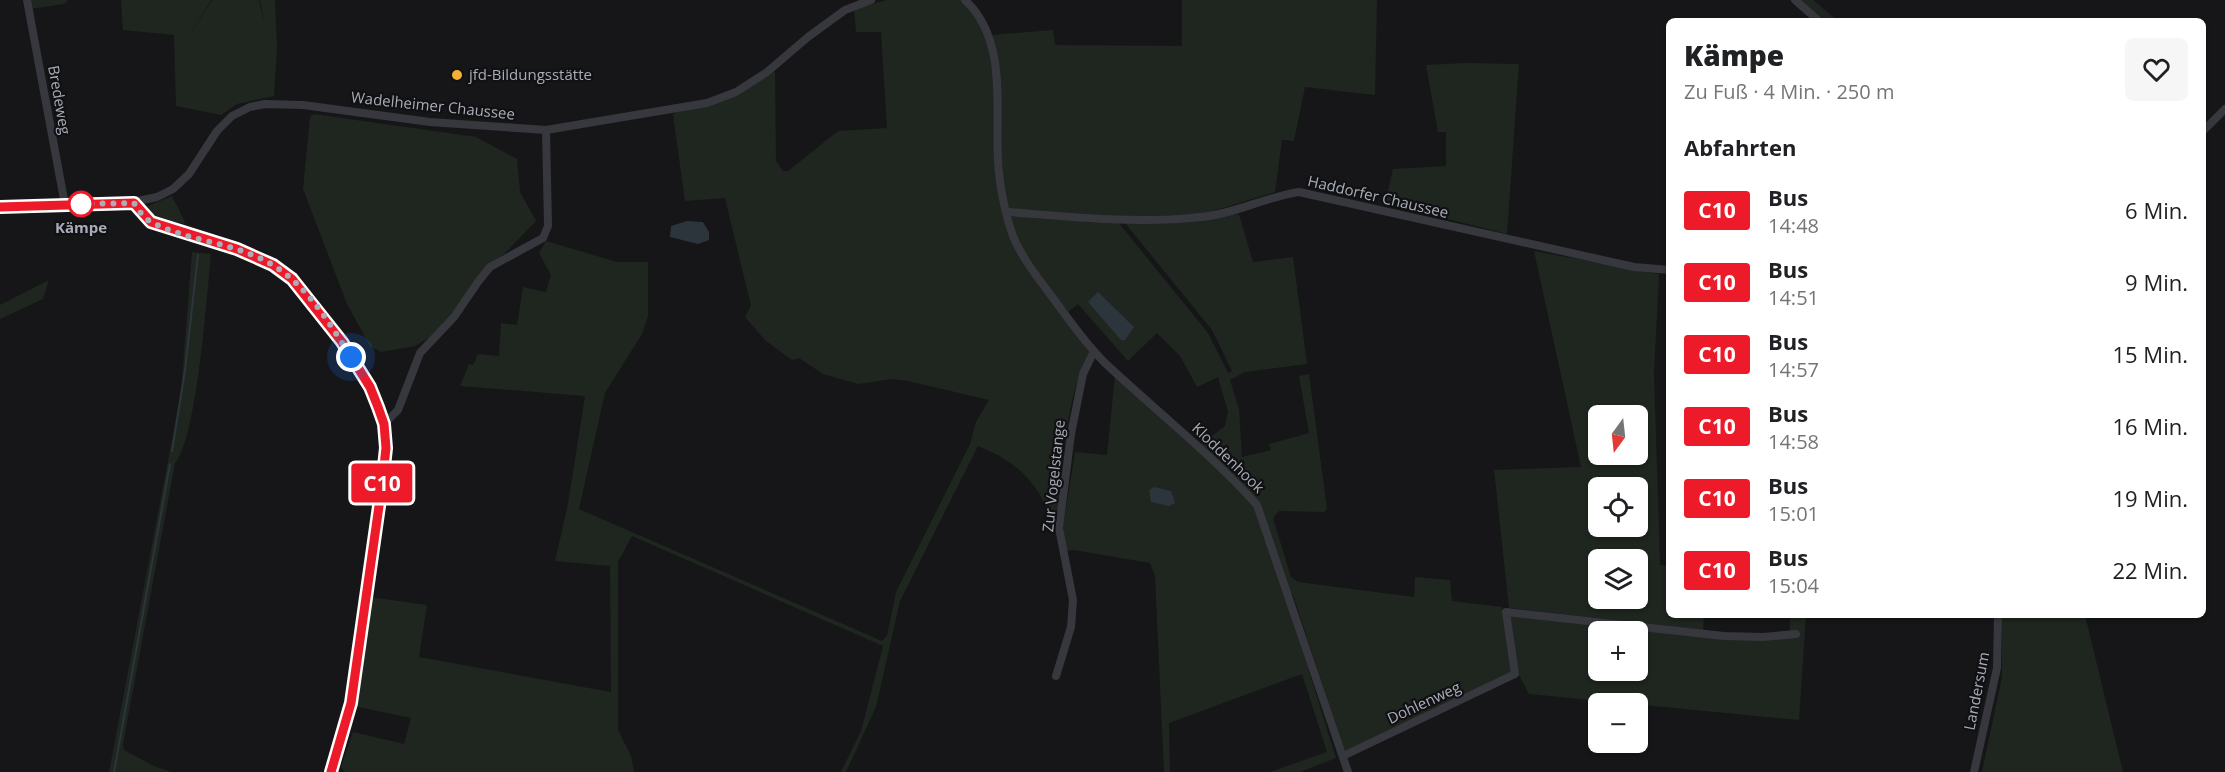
<!DOCTYPE html>
<html lang="de">
<meta charset="utf-8">
<style>
:root{--surface:#fff;--page:#f6f6f6;--text:#202124;--muted:#757577}
body{margin:0;font-family:"Open Sans",sans-serif;background:var(--page);color:var(--text);height:100vh;display:flex;flex-direction:column;font-size:22px;white-space:nowrap}
*{box-sizing:border-box;margin:0}
p{font-size:20px;color:var(--muted)}
.icon{flex:none;width:33px;height:33px;fill:none;stroke:currentColor;stroke-width:2;stroke-linecap:round;stroke-linejoin:round}
.map{position:relative;flex:1;overflow:hidden}
.drawer{position:absolute;left:1666px;top:18px;width:540px;height:600px;display:flex;flex-direction:column;background:var(--surface);border-radius:9px;box-shadow:0 2px 4px #0004}
.drawer>*{flex:none}
.badge{padding:0 12px;border-radius:4px;font-size:21px;line-height:39px}
.needle{width:39px;rotate:195deg}
.tools{position:absolute;left:1588px;top:405px;display:grid;gap:12px}
.tools a{display:grid;place-items:center;width:60px;height:60px;border-radius:9px;background:var(--surface);box-shadow:0 2px 4px #0004;font-size:30px}
.you{position:absolute;width:30px;height:30px;margin:-15px;border:4px solid #fff;border-radius:50%;background:#1a73e8;box-shadow:0 0 0 9px #1a73e833}
.map>.badge{position:absolute;translate:-50% -50%;box-shadow:0 0 0 3px #fff}
h2{padding:0 18px;font-size:22px;line-height:54px}
.round{display:grid;place-items:center;flex:none;width:63px;height:63px;border-radius:9px;background:var(--page)}
.summary{display:flex;align-items:center;justify-content:space-between;height:102px;padding:0 18px}
h1{font-size:28px;font-weight:800;line-height:45px}
ul{padding:0;list-style:none}
li{display:flex;align-items:center;gap:18px;height:72px;padding:0 18px}
li div{flex:1}
li b{display:block;font-size:22px}
li em{font-style:normal}
li .badge{min-width:66px;font-weight:700;text-align:center}
.map>svg:first-child{display:block}
</style>
<div class="map">
<svg width="2225" height="772" viewBox="0 0 2225 772">
<rect width="100%" height="100%" fill="#161618"/>
<g fill="#1e261f" fill-rule="evenodd">
<path d="M29,0H68L64,4L30,9Z"/>
<path d="M121,0H211L189,37L212,0H259L265,26L260,0H275L277,47L274,96L237,104L221,115L176,106L174,35L123,30Z"/>
<path d="M887,0H961L974,12L988,42L993,73L1005,213L1035,277L1090,352C1064,399 1062,473 1055,527C1039,484 1020,463 978,446L900,601L876,707L846,772H841L861,731L883,646L632,536L618,562V730L631,756L634,772H345L341,767L353,732L404,744L411,718L354,706L370,597L427,605L419,657L611,692L610,566L555,561L568,504L585,396L460,386L469,364L473,365L478,354L499,356L501,323L517,325L523,287L546,292L551,275L539,253L546,241L617,262H648V316L642,334L605,393L579,509L882,641L887,636L896,592L970,444L976,422L989,400L908,381L892,379L858,384L823,374L799,358L792,360L766,341L745,317L751,306L725,198L685,201L673,115L676,112C721,105 738,96 775,71L776,161L783,171H788L838,131L887,128L881,32H856L854,9Z"/>
<path d="M1182,0H1377L1375,95L1305,87L1294,141L1282,140L1275,192L1203,214L1118,217V222L1208,333L1228,373L1232,371L1212,330L1125,223L1203,220L1239,214L1253,262L1293,257L1307,364L1245,372L1230,380L1239,409L1242,457L1271,450L1269,444L1309,433L1299,376L1309,374L1327,509L1324,512L1279,511L1273,518L1291,577L1298,582L1414,597L1415,577L1450,580L1452,601L1502,607L1503,615L1511,674L1345,752L1293,595L1285,594L1336,758L1300,772H1270L1327,752L1302,674L1169,723L1170,772H1164L1155,576L1150,563L1074,550L1065,551L1063,527L1075,452L1107,455L1115,375L1195,449L1225,426L1228,412L1218,377L1197,387L1180,356L1157,333L1128,361L1078,304L1068,312C1050,289 1026,263 1016,236C996,177 996,97 991,35L1053,30L1055,45L1182,46Z"/>
<path d="M1801,0H1813L1838,21H1825Z"/>
<path d="M1466,63L1519,64L1507,234L1385,203L1393,169L1446,166V132H1438L1426,65Z"/>
<path d="M314,114L476,137L517,159L520,192L536,221L504,254L489,264L460,305L430,337L415,346L381,352L370,346L347,304L303,189L310,117Z"/>
<path d="M172,196L185,222L184,224L157,216L156,221L150,216L148,206Z"/>
<path d="M1534,251L1659,274L1654,373L1660,565L1669,566L1670,615H1704L1703,630L1509,608L1494,470L1581,467ZM1599,416H1638V454H1599ZM1599,488H1638V526H1599ZM1599,560H1638V598H1599Z"/>
<path d="M192,252L211,254C207,293 197,439 175,463L123,744L124,750L154,766L171,772H109L181,392Z"/>
<path d="M49,280L43,299L0,319V305Z"/>
<path d="M1510,615L1790,638V615H1806L1799,720L1529,694L1518,673ZM1599,632H1638V670H1599Z"/>
<path d="M2002,615H2085L2123,772H1982L2002,677Z"/>
</g>
<g fill="#2c353c">
<path d="M687,221L703,222L709,232V240L698,244L670,237L671,226Z"/>
<path d="M1098,292L1134,327L1125,340H1121L1088,302Z"/>
<path d="M1154,487L1171,491L1175,503L1169,506L1151,502L1149,490Z"/>
</g>
<g fill="none" stroke-linecap="round" stroke-linejoin="round">
<g stroke="#2c353c" stroke-width="2">
<path d="M172,451L185,370L198,255"/>
<path d="M114,772L170,464"/>
</g>
<g stroke="#37383d" stroke-width="8">
<path d="M27,0L65,205"/>
<path d="M965,0C1008,40 995,108 998,160C999,184 1005,214 1013,236C1021,256 1037,277 1050,294C1067,317 1083,341 1104,362C1155,410 1210,453 1257,505L1348,772"/>
<path d="M1795,0L1819,21"/>
<path d="M2204,130L2225,109"/>
<path d="M134,203C139,211 144,219 152,223C168,231 187,234 205,238C227,244 252,253 272,265C308,285 379,386 384,427C389,468 378,513 372,553C361,627 355,701 331,772"/>
<path d="M0,207L124,204L157,197L173,189L189,174L217,131L232,116L250,107L265,104L303,105L430,122L546,130L707,103L736,92L767,72L808,37L845,10L871,0"/>
<path d="M1008,212C1072,217 1137,224 1201,217C1235,214 1265,197 1299,192L1634,267L1670,270"/>
<path d="M384,424L398,410L420,353L454,317L478,282L490,267L543,238L548,226L546,130"/>
<path d="M1056,676L1071,627L1073,600L1059,528L1071,434L1083,374L1094,351"/>
<path d="M1343,756L1515,674L1506,612L1724,636L1763,637L1796,634"/>
<path d="M1974,772L1997,668L1998,615"/>
</g>
</g>
<g fill="none" stroke-linecap="round" stroke-linejoin="round">
<defs>
<path id="line" d="M0,207L134,203L151,222L237,249L273,265L292,279L342,342L370,387L378,407L384,424L386,448L382,485L351,703L331,772"/>
</defs>
<use href="#line" stroke="#fff" stroke-width="14"/>
<use href="#line" stroke="#ed1b29" stroke-width="9"/>
<path stroke="#a8adb8" stroke-width="6" stroke-dasharray="0 10.8" d="M81,204L134,203C139,211 144,219 153,223C190,242 236,242 274,266C307,286 331,325 351,357"/>
</g>
<circle fill="#f2b134" stroke="#111113" stroke-width="2" cx="457" cy="75" r="6"/>
<circle fill="#fff" stroke="#ed1b29" stroke-width="3" cx="81" cy="204" r="12"/>
<g text-anchor="middle" stroke-width="4.5" stroke-linejoin="round" paint-order="stroke">
<g font-size="15" fill="#a8adb8" stroke="#111113" text-anchor="start">
<text x="469" y="80">jfd-Bildungsstätte</text>
</g>
<g font-size="15" fill="#a8adb8" stroke="#111113">
<text transform="translate(59 100) rotate(80)" y="5">Bredeweg</text>
<text transform="translate(433 106) rotate(6)" y="5">Wadelheimer Chaussee</text>
<text transform="translate(1378 197) rotate(13)" y="5">Haddorfer Chaussee</text>
<text transform="translate(1228 458) rotate(44)" y="5">Kloddenhook</text>
<text transform="translate(1054 476) rotate(-84)" y="5">Zur Vogelstange</text>
<text transform="translate(1977 691) rotate(-79)" y="5">Landersum</text>
<text transform="translate(1424 703) rotate(-25)" y="5">Dohlenweg</text>
</g>
<g font-size="15" font-weight="bold" fill="#a8adb8" stroke="#111113">
<text x="81" y="233">Kämpe</text>
</g>
</g>
</svg>
<div class="tools">
<a><svg class="needle" viewBox="-14 -14 28 28"><path d="M0-13l5 13h-10z" fill="#e53935"/><path d="M0 13l5-13h-10z" fill="#757577"/></svg></a>
<a><svg class="icon" aria-label="locate" viewBox="0 0 24 24"><circle cx="12" cy="12" r="6"/><path d="M12 2v4M12 18v4M2 12h4M18 12h4"/></svg></a>
<a><svg class="icon" aria-label="layers" viewBox="0 0 24 24"><path d="M12 4l9 5-9 5-9-5zM3 14l9 5 9-5"/></svg></a>
<a>+</a>
<a>−</a>
</div>
<div class="you" style="left:351px;top:357px"></div>
<b class="badge" style="left:382px;top:483px;background:#ed1b29;color:#fff">C10</b>
<section class="drawer">
<div class="summary"><div><h1>Kämpe</h1><p>Zu Fuß · 4 Min. · 250 m</p></div><a class="round"><svg class="icon" aria-label="heart" viewBox="0 0 24 24"><path d="M12 20l-8-8c-3-5 5-10 8-4 3-6 11-1 8 4z"/></svg></a></div>
<h2>Abfahrten</h2>
<ul>
<li><span class="badge" style="background:#ed1b29;color:#fff">C10</span><div><b>Bus</b><p>14:48</p></div><em>6 Min.</em></li>
<li><span class="badge" style="background:#ed1b29;color:#fff">C10</span><div><b>Bus</b><p>14:51</p></div><em>9 Min.</em></li>
<li><span class="badge" style="background:#ed1b29;color:#fff">C10</span><div><b>Bus</b><p>14:57</p></div><em>15 Min.</em></li>
<li><span class="badge" style="background:#ed1b29;color:#fff">C10</span><div><b>Bus</b><p>14:58</p></div><em>16 Min.</em></li>
<li><span class="badge" style="background:#ed1b29;color:#fff">C10</span><div><b>Bus</b><p>15:01</p></div><em>19 Min.</em></li>
<li><span class="badge" style="background:#ed1b29;color:#fff">C10</span><div><b>Bus</b><p>15:04</p></div><em>22 Min.</em></li>
</ul>
</section>
</div>
